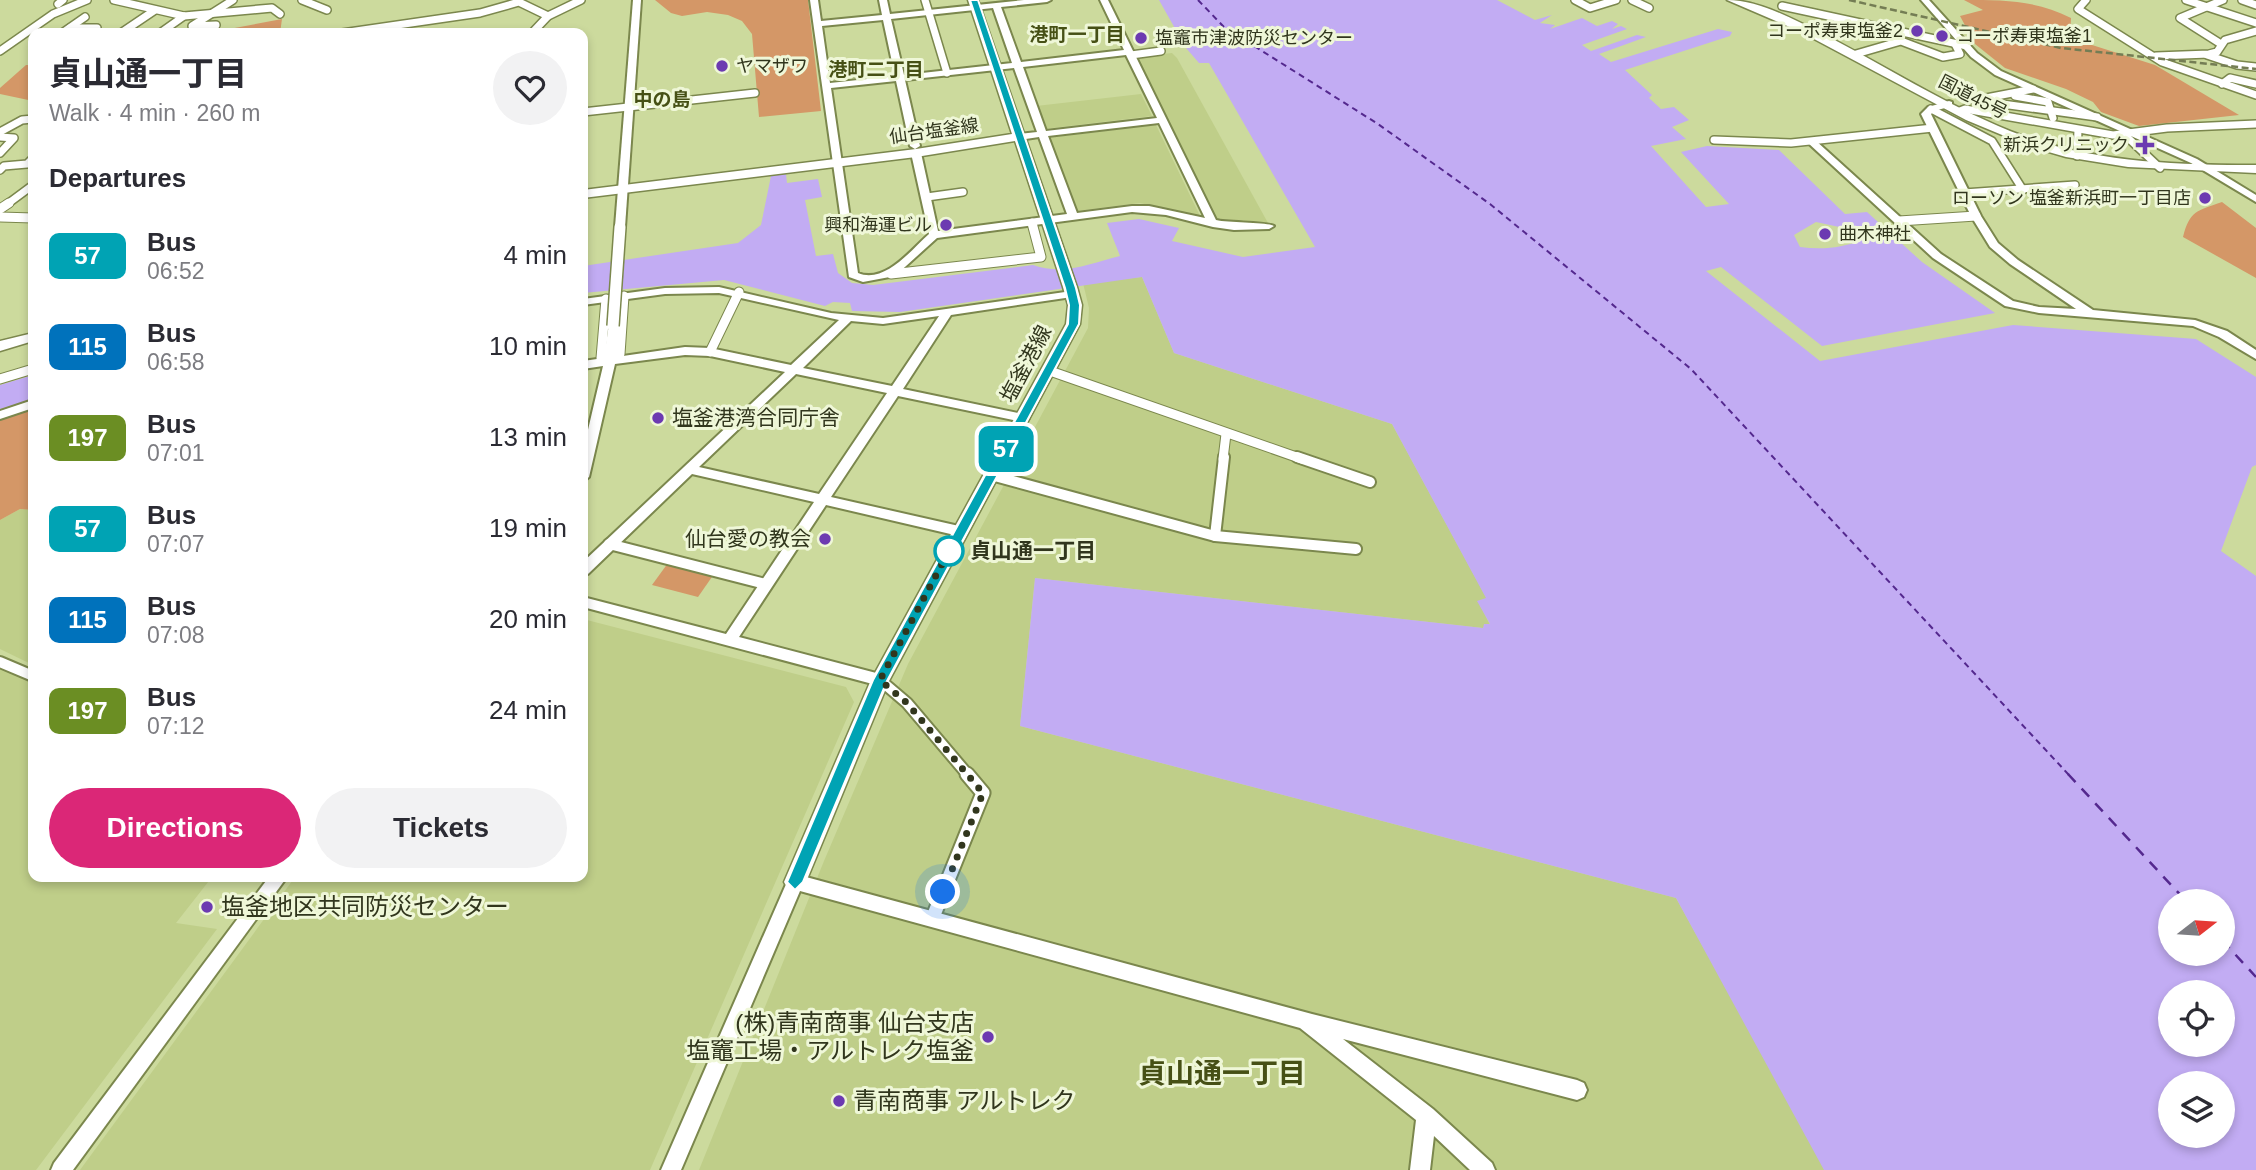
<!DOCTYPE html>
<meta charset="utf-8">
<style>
:root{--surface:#fff;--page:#f2f2f3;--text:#2b2b33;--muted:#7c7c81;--accent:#db2777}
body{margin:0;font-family:Helvetica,"Noto Sans JP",sans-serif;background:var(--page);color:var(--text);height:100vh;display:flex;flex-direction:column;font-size:26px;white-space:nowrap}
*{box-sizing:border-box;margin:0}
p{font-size:23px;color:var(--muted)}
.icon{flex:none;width:38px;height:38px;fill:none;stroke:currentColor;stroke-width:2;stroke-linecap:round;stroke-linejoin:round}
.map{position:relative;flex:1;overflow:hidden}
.side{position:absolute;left:28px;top:28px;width:560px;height:854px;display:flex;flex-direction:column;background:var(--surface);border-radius:14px;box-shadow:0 4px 10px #0003}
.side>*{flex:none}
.badge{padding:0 14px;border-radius:10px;font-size:24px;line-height:46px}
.needle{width:46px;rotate:73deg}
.buttons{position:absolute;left:2158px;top:889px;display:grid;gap:14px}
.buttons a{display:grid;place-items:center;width:77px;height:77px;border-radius:50%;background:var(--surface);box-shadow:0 4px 10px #0003;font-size:35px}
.you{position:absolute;width:35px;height:35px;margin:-18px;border:5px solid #fff;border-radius:50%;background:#1a73e8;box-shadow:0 0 0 10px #1a73e833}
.map>.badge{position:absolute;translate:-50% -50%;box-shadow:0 0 0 4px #fff}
h2{padding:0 21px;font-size:26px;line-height:63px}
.round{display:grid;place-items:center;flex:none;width:74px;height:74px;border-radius:37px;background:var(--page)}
.head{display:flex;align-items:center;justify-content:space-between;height:119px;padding:0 21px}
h1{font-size:33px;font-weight:700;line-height:52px}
.cta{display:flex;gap:14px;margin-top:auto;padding:14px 21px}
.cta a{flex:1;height:80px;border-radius:42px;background:var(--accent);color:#fff;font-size:28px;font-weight:700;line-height:80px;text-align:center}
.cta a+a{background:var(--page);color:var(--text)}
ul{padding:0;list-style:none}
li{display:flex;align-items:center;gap:21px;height:91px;padding:0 21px}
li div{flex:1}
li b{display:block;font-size:26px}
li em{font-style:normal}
li .badge{min-width:77px;font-weight:700;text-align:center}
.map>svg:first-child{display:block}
</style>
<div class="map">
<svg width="2256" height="1170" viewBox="0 0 2256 1170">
<rect width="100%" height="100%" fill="#ccda9d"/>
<g fill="#bfce89">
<path d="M1172,53L1177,58L1268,223L1248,226L1217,222L1137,57Z"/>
<path d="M1141,94L1152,116L1044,129L1036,106Z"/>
<path d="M1156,125L1200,216L1140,203L1076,211L1047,138Z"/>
<path d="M1142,277L1174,353L1392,424L1487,599L1478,601L1490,625L1483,628L1035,578L1020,726L1676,898L1827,1170H699L824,861L908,664L1088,328L1089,308L1083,283Z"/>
<path d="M20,509L33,510V665L0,649V520Z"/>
<path d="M583,619L846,687L854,702L650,1170H80L295,877H583Z"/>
<path d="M0,668L33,682V877H212L176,923L217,929L36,1170H0Z"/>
</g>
<g fill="#d49767">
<path d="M655,0H808L821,111L759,117L752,34L742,21L728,15L707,12L682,16L671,13Z"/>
<path d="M1964,0C2003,0 2036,0 2071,18L2070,38L2155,65L2239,115L2139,126L2101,112L2093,102L2066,89L2005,68L1975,44L1960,16L1983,10Z"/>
<path d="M282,19L280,33H208Z"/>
<path d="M26,65H33V101L0,94V88Z"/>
<path d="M2222,202L2256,228V278L2183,237C2190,210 2197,211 2222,202Z"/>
<path d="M33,408V510L20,509L0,520V419Z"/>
<path d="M668,563L714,574L698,597L652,585Z"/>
</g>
<g fill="#c2acf3" fill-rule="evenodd">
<path d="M1159,0H1497L1535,20L1552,15L1540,23L1555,25L1550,29L1582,18L1597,26L1612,21L1618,24L1612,29L1621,26L1627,29L1582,45L1591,51L1637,35L1646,37L1599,54L1611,62L1718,29L1732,32L1730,36L1625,70L1652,95L1649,98L1661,109L1674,107L1689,120L1672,127L1686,139L1651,146L1706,207L1729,204L1681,152L1707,146L1779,150L1845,214L1867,212L1922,262L1995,313L1822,346L1721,267L1706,271L1820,361L2013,325L2196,339L2256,377V465L2252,467L2221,551L2256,576V1170H1824L1676,898L1020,726L1035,578L1483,628L1484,624H1490L1477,601L1486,598L1392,424L1174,353L1142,277L900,312L852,311L850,303L833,302L825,306L724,280L583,293V266L738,243L761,225L771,176L786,174L787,183L818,179L822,197L805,200L816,256L833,254L838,273L852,283L873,285L1033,265C1064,276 1091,263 1120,256L1107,223L1139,219L1179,228L1172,241L1243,257L1315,247L1209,63H1199L1186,48ZM1816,222L1853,230L1862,240C1842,248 1822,250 1800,247L1794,235ZM2170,901H2222V954H2170ZM2170,992H2222V1045H2170ZM2170,1083H2222V1136H2170Z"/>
<path d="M33,375V399L0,409V385Z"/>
</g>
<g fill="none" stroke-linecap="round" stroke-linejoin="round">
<path stroke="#54288e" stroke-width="2" stroke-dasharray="6 4.5" stroke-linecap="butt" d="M1198,0L1224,27L1378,124L1490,204L1691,369L2069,775"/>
<g stroke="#54288e" stroke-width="2.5" stroke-dasharray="11 9" stroke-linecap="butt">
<path d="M2068,774L2186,901"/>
<path d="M2222,940L2256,977"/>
</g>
<defs>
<g id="minor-far3">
<path d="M114,0L184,16L272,8L280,14"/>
<path d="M302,0L327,10"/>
<path d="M925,0L947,73"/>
<path d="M1575,0L1590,8L1616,0"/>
<path d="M1632,0L1649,8"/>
<path d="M2086,0L2078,9L2162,62L2256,95"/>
<path d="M2186,0L2256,23"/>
<path d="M2242,0L2256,5"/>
<path d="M58,4L63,0"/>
<path d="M1782,6L1967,46"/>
<path d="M216,25L192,26L233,0"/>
<path d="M70,28H97"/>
<path d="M62,33L85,17"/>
<path d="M121,33L155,10"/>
<path d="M160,33L184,16"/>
<path d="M342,33L480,13L519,2L548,16"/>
<path d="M532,33L548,16L581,0"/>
<path d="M2221,44L2180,18L2223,0"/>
<path d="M0,51L53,14L87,0"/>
<path d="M1856,54L1901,41L1943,57L1960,54L1955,44"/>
<path d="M1131,55L1161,51"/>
<path d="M2207,55L2237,65L2256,67"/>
<path d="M2156,56L2209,54L2217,52L2225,40L2256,31"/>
<path d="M825,75L859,72"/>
<path d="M2222,84L2230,78L2256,84"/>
<path d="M2015,96L2048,102L2053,118"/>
<path d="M1981,99L2033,89"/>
<path d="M1973,100L2097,117"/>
<path d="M1931,109L1992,141L2023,190"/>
<path d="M1960,111L1965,109L2113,135L2167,128L2256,124"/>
<path d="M583,112L755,93"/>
<path d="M0,132L22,120L33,119"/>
<path d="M2126,136L2160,168"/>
<path d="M0,137L14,138L0,153"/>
<path d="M1714,140L1791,143L1933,128"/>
<path d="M2077,156L2078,130"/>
<path d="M0,170L4,166L27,164L33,158"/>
<path d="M1964,193L2075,185"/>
<path d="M927,197L963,192"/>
<path d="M6,205L33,185"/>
</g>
<g id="minor-far2">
<path d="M0,209L9,203"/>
<path d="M0,217L33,218"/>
<path d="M1899,221L1976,216"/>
<path d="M891,274L1041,257L1032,223"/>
<path d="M606,299L601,358L610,361L620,354L624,296"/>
<path d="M710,352L739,292"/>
<path d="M1050,371L1302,459"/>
<path d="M0,379L33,369"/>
<path d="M1223,459L1226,434"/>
</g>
<g id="minor-far1">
<path d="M1297,457L1370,482"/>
<path d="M991,475L1215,536L1356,549"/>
<path d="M1215,536L1224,457"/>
<path d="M609,544L765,584"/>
<path d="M0,662L33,676"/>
<path d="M880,680L907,703L968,775"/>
</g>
<path id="minor" d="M933,917L983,793L967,774"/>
<g id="tertiary">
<path d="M633,0H641L625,227L620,230L615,227Z"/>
<path d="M810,0H818L821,21L882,15L879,0H887L890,14L1024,0H1051L1047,2L1001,7L1021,62L1124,50L1100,0H1108L1216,220C1229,223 1268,222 1274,226L1269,229L1234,230L1213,227L1166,215L1132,212L937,238L895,276L863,282L849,277ZM993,8L1012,63L904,75L891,19ZM883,20L895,76L830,83L822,26ZM1126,55L1157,118L1046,131L1023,67ZM1014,68L1037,132L1019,134L1014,137L1019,140L1039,137L1067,214L938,231L921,153L913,151L911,153L929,234C911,250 885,284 858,273L831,88L896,81L910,146L915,149L920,146L905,80ZM1159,123L1205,218L1149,206H1132L1077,213L1048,136Z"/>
<path d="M1921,0H1929L1977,53L2001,71L2197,159L2256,195V202L2191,163L1995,75L1971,57Z"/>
<path d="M1949,101L1952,102V106L1934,111L1931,114L1981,216L1998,243L2018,260L2093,310L2195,320L2227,331L2256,350V359L2219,337L2193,326L2039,313L2005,306L1933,258L1807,142L1815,140L1941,254L2013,301L2039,307L2076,309L2010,264L1990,247L1971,216L1921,114L1928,107Z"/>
<path d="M719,287L831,313L883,318L1072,291L1078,294L1072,297L951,315L903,389L1023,414L1027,415L1029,418L1027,421L1023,422L898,396L831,497L959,526L964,528L966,531L964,534L959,536L826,505L739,637L880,674L885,676L887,680L885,684L880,686L583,607V597L726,634L814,502L692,474L588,574L583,575V562L785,372L710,356L685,355L615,364L589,477L583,482V451L603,366L583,369V361L604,358L609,324L613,322L619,326L616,357L685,347L710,348L791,365L839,320L719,293L665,294L583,305V299L665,288ZM939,316L892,386L803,368L851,321L883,324ZM796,374L887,393L819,494L699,467Z"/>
<path d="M33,400V408L0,419V411Z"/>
<path d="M795,874L1312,1014L1577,1080L1584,1083L1587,1090L1584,1097L1577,1100L1343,1039L1433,1109L1492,1163L1495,1170H1470L1434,1136L1430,1170H1410L1416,1120L1300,1028L800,891L681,1170H661L787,882L789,877Z"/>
<path d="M269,877H287L73,1170H51L54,1163Z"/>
</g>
<g id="primary">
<path d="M968,0H978L1077,287L1082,305L1080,324L889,681L806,882L802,889L795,892L788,889L784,882L871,680L1066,324L1068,305L1063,287L1015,141L916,157L583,198V190L916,149L1012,134Z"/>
<path d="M33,333V341L0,351V341Z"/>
</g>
<path id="trunk" d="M1727,0C1759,0 1793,19 1821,33C1884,65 1944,104 2010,131C2089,162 2172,165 2256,165V173L2128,167L2066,157L2031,147L1966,120L1799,31Z"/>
</defs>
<use href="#minor-far3" stroke="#7b874d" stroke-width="10"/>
<use href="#minor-far2" stroke="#7b874d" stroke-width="11"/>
<use href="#minor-far1" stroke="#7b874d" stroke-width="14"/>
<use href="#minor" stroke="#7b874d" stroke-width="17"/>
<use href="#tertiary" stroke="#7b874d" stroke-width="4"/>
<use href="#primary" stroke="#7b874d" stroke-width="3"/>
<use href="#trunk" stroke="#7b874d" stroke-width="3"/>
<use href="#minor-far3" stroke="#fff" stroke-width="7"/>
<use href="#minor-far2" stroke="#fff" stroke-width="9"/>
<use href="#minor-far1" stroke="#fff" stroke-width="10"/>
<use href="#minor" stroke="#fff" stroke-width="13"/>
<use href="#tertiary" fill="#fff" fill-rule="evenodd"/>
<use href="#primary" fill="#fff" fill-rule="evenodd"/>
<use href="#trunk" fill="#fff" fill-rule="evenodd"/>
<path stroke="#747d54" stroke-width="2.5" stroke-dasharray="7 3.5" stroke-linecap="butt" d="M1849,0L2061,48L2256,69"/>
<defs>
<path id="tertiary-bridge" d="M613,326L620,227"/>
</defs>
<use href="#tertiary-bridge" stroke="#7b874d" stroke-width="14" stroke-linecap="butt"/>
<use href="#tertiary-bridge" stroke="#fff" stroke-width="11"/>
</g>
<path fill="#00a3b4" stroke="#fff" stroke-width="2" d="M970,0H978L1076,288L1080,305L1079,324L887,681L803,882L795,890L787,882L873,680L1068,324L1069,305L1065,288Z"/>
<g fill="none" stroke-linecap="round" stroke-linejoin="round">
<path stroke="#31361d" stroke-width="7" stroke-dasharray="0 12.6" d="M943,892L983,793L907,703L880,680L949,551"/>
</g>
<g fill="#6c3ab1" stroke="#eff7d8" stroke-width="2.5">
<circle cx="1917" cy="31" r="7"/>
<circle cx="1942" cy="36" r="7"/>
<circle cx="1141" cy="38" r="7"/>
<circle cx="722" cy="66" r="7"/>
<path d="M2141.5 134.5h7v7h7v7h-7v7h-7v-7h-7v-7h7z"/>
<circle cx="2205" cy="198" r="7"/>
<circle cx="946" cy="225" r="7"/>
<circle cx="1825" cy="234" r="7"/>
<circle cx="658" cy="418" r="7"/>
<circle cx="825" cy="539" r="7"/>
<circle cx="207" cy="907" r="7"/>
<circle cx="988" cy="1037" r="7"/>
<circle cx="839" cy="1101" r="7"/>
</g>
<circle fill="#fff" stroke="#00a3b4" stroke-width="3.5" cx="949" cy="551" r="14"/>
<g text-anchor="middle" stroke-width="6" stroke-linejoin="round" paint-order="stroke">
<g font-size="18" fill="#31361d" stroke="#eff7d8" text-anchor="end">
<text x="1903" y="37">コーポ寿東塩釜2</text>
<text x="1956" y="42" text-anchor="start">コーポ寿東塩釜1</text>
<text x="1155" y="44" text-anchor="start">塩竈市津波防災センター</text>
<text x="736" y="72" text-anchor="start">ヤマザワ</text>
<text x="2129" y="151">新浜クリニック</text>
<text x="2191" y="204">ローソン 塩釜新浜町一丁目店</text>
<text x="932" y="231">興和海運ビル</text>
<text x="1839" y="240" text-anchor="start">曲木神社</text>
</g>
<g font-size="18" fill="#31361d" stroke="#eff7d8">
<text transform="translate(1973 97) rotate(27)" y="6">国道45号</text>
<text transform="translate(934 131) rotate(-8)" y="6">仙台塩釜線</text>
</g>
<g font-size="19" font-weight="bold" fill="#465015" stroke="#eff7d8">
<text x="1077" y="41">港町一丁目</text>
<text x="876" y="76">港町二丁目</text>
<text x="662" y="106">中の島</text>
</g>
<g font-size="21" fill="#31361d" stroke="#eff7d8">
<text transform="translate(1026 364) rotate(-62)" y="7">塩釜港線</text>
</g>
<g font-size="21" fill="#31361d" stroke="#eff7d8" text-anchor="start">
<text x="672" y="425">塩釜港湾合同庁舎</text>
<text x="811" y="546" text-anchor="end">仙台愛の教会</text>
</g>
<g font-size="21" font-weight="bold" fill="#31361d" stroke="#eff7d8" text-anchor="start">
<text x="970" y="558">貞山通一丁目</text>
</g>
<g font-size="24" fill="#31361d" stroke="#eff7d8" text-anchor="start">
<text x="221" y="915">塩釜地区共同防災センター</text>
<text x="974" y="1031" text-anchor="end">(株)青南商事 仙台支店<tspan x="974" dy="28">塩竈工場・アルトレク塩釜</tspan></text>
<text x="853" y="1109">青南商事 アルトレク</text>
</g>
<g font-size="28" font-weight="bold" fill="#465015" stroke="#eff7d8">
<text x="1222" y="1083">貞山通一丁目</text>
</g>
</g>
</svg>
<div class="buttons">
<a><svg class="needle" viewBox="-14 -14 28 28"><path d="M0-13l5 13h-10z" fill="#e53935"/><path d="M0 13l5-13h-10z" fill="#7c7c81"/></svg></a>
<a><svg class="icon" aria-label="locate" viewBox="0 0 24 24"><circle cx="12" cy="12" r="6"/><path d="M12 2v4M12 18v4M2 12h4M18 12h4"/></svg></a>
<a><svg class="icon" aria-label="layers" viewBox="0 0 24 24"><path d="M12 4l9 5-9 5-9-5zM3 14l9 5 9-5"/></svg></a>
</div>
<div class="you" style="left:943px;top:892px"></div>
<b class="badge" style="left:1006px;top:449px;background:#00a3b4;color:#fff">57</b>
<section class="side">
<div class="head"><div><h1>貞山通一丁目</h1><p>Walk · 4 min · 260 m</p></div><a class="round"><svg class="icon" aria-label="heart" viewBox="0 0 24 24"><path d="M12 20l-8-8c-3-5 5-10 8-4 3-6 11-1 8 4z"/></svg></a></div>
<h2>Departures</h2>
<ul>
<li><span class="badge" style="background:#00a3b4;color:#fff">57</span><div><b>Bus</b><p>06:52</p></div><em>4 min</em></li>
<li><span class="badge" style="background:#0072bc;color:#fff">115</span><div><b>Bus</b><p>06:58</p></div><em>10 min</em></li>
<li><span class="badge" style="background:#6b8e23;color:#fff">197</span><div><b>Bus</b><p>07:01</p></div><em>13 min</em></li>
<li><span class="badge" style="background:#00a3b4;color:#fff">57</span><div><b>Bus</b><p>07:07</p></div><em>19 min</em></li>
<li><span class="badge" style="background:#0072bc;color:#fff">115</span><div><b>Bus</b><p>07:08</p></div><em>20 min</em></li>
<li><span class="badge" style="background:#6b8e23;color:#fff">197</span><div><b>Bus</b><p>07:12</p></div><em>24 min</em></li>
</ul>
<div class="cta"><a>Directions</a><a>Tickets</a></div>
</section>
</div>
